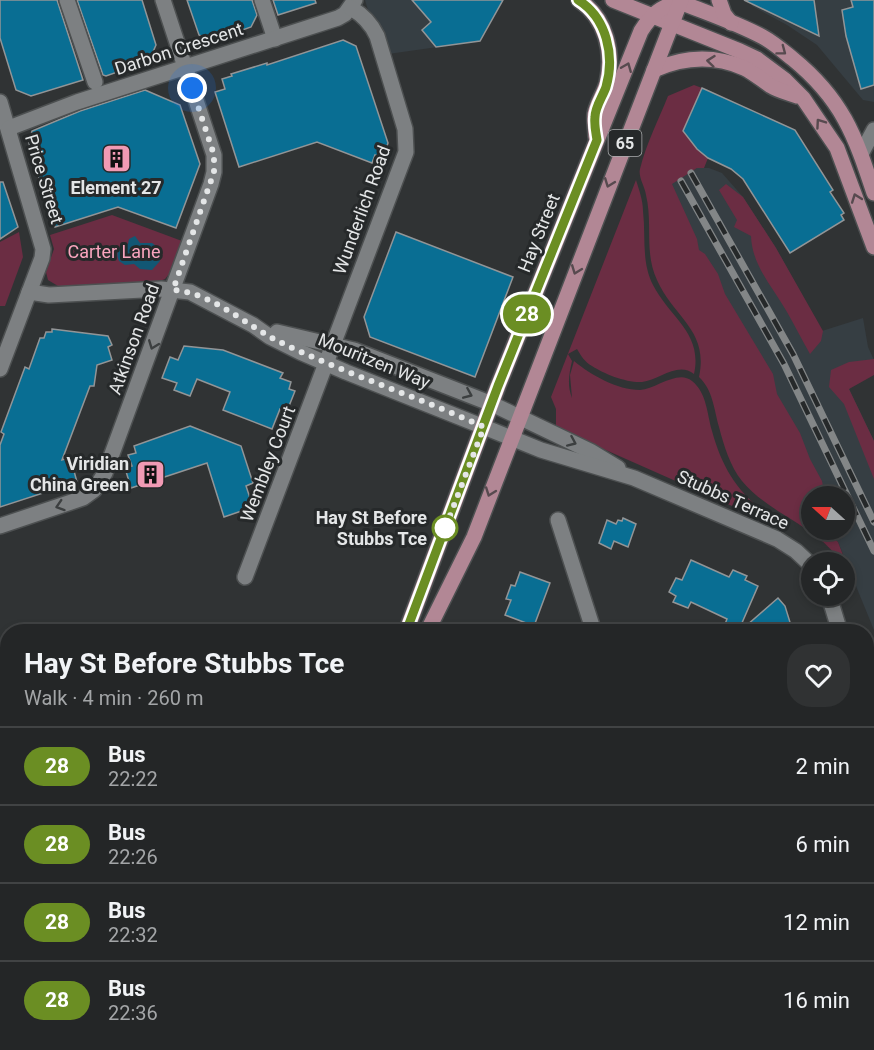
<!DOCTYPE html>
<meta charset="utf-8">
<style>
:root{--surface:#242627;--page:#303233;--text:#f1f3f6;--muted:#a3a5a7;--line:#414344}
body{margin:0;font-family:Roboto,sans-serif;background:var(--page);color:var(--text);height:100vh;display:flex;flex-direction:column;font-size:22px;white-space:nowrap}
*{box-sizing:border-box;margin:0}
p{font-size:20px;color:var(--muted)}
.icon{flex:none;width:33px;height:33px;fill:none;stroke:currentColor;stroke-width:2;stroke-linecap:round;stroke-linejoin:round}
.map{position:relative;flex:1;overflow:hidden}
.panel{position:absolute;left:0px;top:624px;width:874px;height:426px;display:flex;flex-direction:column;background:var(--surface);border-radius:24px 24px 0 0;box-shadow:0 3px 9px #0003,0 0 0 2px var(--line)}
.panel>*{flex:none}
.badge{padding:0 12px;border-radius:20px;font-size:21px;line-height:39px}
.needle{width:39px;rotate:291deg}
.buttons{position:absolute;left:801px;top:486px;display:grid;gap:12px}
.buttons a{display:grid;place-items:center;width:54px;height:54px;border-radius:50%;background:var(--surface);box-shadow:0 3px 9px #0003,0 0 0 2px var(--line);font-size:30px}
.you{position:absolute;width:30px;height:30px;margin:-15px;border:4px solid #fff;border-radius:50%;background:#1a73e8;box-shadow:0 0 0 9px #1a73e833}
.map>.badge{position:absolute;translate:-50% -50%;box-shadow:0 0 0 3px #fff}
.round{display:grid;place-items:center;flex:none;width:63px;height:63px;border-radius:24px;background:var(--page)}
.summary{display:flex;align-items:center;justify-content:space-between;height:102px;padding:0 24px}
h1{font-size:28px;font-weight:700;line-height:45px}
ul{padding:0;list-style:none}
li{display:flex;align-items:center;gap:18px;height:78px;padding:0 24px;border-top:2px solid var(--line)}
li div{flex:1}
li b{display:block;font-size:22px}
li em{font-style:normal}
li .badge{min-width:66px;font-weight:700;text-align:center}
.map>svg:first-child{display:block}
</style>
<div class="map">
<svg width="874" height="1050" viewBox="0 0 874 1050">
<rect width="100%" height="100%" fill="#303334"/>
<g fill="#363e43">
<path d="M365,0H503L480,41L381,55Z"/>
<path d="M751,0H874V102L863,100L817,45L787,25L752,6Z"/>
<path d="M697,168H709L722,173L743,197L776,248L822,331L863,318L868,347L874,360L849,389L874,441V630L838,542L825,530H844V496H812L661,203L672,183Z"/>
</g>
<g fill="#6b2d43">
<path d="M694,85L702,88L683,131L697,149L708,158L704,168H697L672,184L697,239L699,250L705,254L718,274L725,294L773,374L777,394L800,433L810,459L822,481L825,496H812V530H825L838,542L846,563L840,562C821,528 769,514 742,481C730,466 724,446 719,427C714,409 713,390 699,377C709,330 674,318 657,280C644,253 653,224 646,195C645,187 638,177 640,169C646,144 659,119 668,96Z"/>
<path d="M636,180C639,190 643,200 643,211C646,237 641,261 653,285C670,318 703,333 694,374C678,361 659,380 642,382C627,383 604,374 592,366C585,362 581,356 577,349L568,354L572,361C569,374 567,385 572,398L570,375L574,361C591,375 617,390 640,390C656,389 678,369 692,381C707,393 707,414 712,431C723,471 740,496 774,519L775,525L556,428V409L551,397Z"/>
<path d="M726,184L743,197L776,248L823,331L821,341L810,354C802,340 795,326 787,312C773,287 752,266 751,236L734,227L737,220L719,190Z"/>
<path d="M112,215L182,241L169,274L165,279L155,283L63,289L48,280L46,272L54,249L50,235Z"/>
<path d="M19,232L23,257L5,306H0V242Z"/>
<path d="M874,359V375L849,389L874,441V479L844,404L829,387L831,370L849,362Z"/>
</g>
<path fill="#125774" d="M135,236L140,243H152L159,248L160,261L152,270L140,269L134,264L125,265L119,261C115,252 119,246 128,244L129,239Z"/>
<g fill="#096e93" stroke="#929597" stroke-width="1.5">
<path d="M0,0H57L83,80L31,96L16,90L0,38Z"/>
<path d="M77,0H142L156,45L149,61L106,76L103,75Z"/>
<path d="M187,0H252L257,15L251,27L212,41L199,35Z"/>
<path d="M273,0H315L316,3L278,15Z"/>
<path d="M412,0H503L480,41L436,47L422,30L431,22Z"/>
<path d="M744,0H814L819,36Z"/>
<path d="M851,0H874V85L861,89L846,36L842,10L853,7Z"/>
<path d="M343,40L356,46L388,143L383,158L375,155L372,163L317,142L239,167L215,92L225,89L222,79L232,76L231,74L267,63V65Z"/>
<path d="M702,88L795,130L833,190L830,192L844,213L841,215L844,220L790,253L743,179L731,169L708,158L697,149L683,131Z"/>
<path d="M145,90L180,105L200,164L176,228L118,207L55,227L31,153L29,143L32,131L80,111Z"/>
<path d="M0,182H3L18,227L0,239Z"/>
<path d="M396,232L513,277L475,377L370,337L364,317Z"/>
<path d="M52,329L108,336L112,345L108,347L112,360L97,365L94,386H90L62,460L77,456L81,469L74,471L77,482L0,507V445L4,434L1,432L25,367L29,369L40,338H44L46,332H52Z"/>
<path d="M184,346L223,350L283,373L280,378L291,382L289,389L295,391L287,411L280,409L272,429L223,410L230,392L197,379L190,396L174,390L177,383L162,378L170,357L178,360Z"/>
<path d="M190,426L241,446L253,483L246,486L253,507L224,517L207,463L131,488L125,468L132,466L128,455L136,453L134,446Z"/>
<path d="M623,518L636,524L628,547L614,541L611,549L599,543L607,520L616,524L618,520L622,521Z"/>
<path d="M691,560L729,577L733,570L747,576L745,580L758,586L738,632H722L727,619L691,602L688,608L673,602L676,596L669,592L676,578L682,580Z"/>
<path d="M520,572L550,583L534,626L505,615L511,600L506,599L511,585L515,586Z"/>
<path d="M778,598L785,606L793,632H739Z"/>
</g>
<g fill="none" stroke-linecap="round" stroke-linejoin="round">
<defs>
<g id="minor">
<path d="M67,0L95,82"/>
<path d="M262,0L275,39"/>
<path d="M0,102L43,249L42,258L0,369"/>
<path d="M9,128L77,102L338,18L345,14L355,0"/>
<path d="M861,154L874,130"/>
<path d="M29,292L49,295L161,289L190,292L253,325L270,337L300,352L346,372L484,427"/>
<path d="M277,332L354,350L492,404"/>
<path d="M558,520L594,632"/>
<path d="M0,526L83,498L94,490L105,473L211,184L214,172V155L163,0"/>
<path d="M245,577L406,152L405,129L377,36C371,23 363,15 351,8"/>
<path d="M0,741L8,765"/>
<path d="M0,787L8,809"/>
<path d="M418,1042L420,1050"/>
<path d="M49,1050L50,1042"/>
<path d="M64,1050L65,1042"/>
<path d="M694,1050L695,1042"/>
</g>
<g id="tertiary">
<path d="M492,404L590,451L618,468"/>
<path d="M484,427L541,450L634,478L777,539L796,551L812,566"/>
<path d="M829,596L840,632"/>
<path d="M867,715L874,737"/>
</g>
<g id="primary">
<path d="M579,0C606,18 614,52 607,83C604,94 597,103 595,114C594,121 596,130 596,137"/>
<path d="M613,0L740,51L757,59L785,80L803,98L837,148L874,247"/>
<path d="M675,0C704,12 735,22 763,37C774,43 783,51 793,59C842,99 855,135 874,193"/>
<path d="M719,0L724,14L731,23"/>
<path d="M654,70C683,57 714,55 744,68C754,73 762,80 771,86C779,91 789,93 797,96"/>
<path d="M406,632L498,386L641,31C651,15 661,6 680,2"/>
<path d="M427,632L474,537L681,0"/>
<path d="M250,1050L253,1042"/>
<path d="M279,1050L282,1042"/>
</g>
</defs>
<use href="#minor" stroke="#4d5051" stroke-width="18"/>
<use href="#tertiary" stroke="#4d5051" stroke-width="18"/>
<use href="#primary" stroke="#4d5051" stroke-width="18"/>
<use href="#minor" stroke="#7d8082" stroke-width="15"/>
<use href="#tertiary" stroke="#7d8082" stroke-width="15"/>
<use href="#primary" stroke="#b28795" stroke-width="15"/>
<defs>
<g id="rail">
<path d="M691,173L793,354L874,522"/>
<path d="M681,181L784,364L874,551"/>
</g>
</defs>
<use href="#rail" stroke="#838687" stroke-width="7"/>
<use href="#rail" stroke="#26292a" stroke-width="4.5" stroke-dasharray="14" stroke-linecap="butt"/>
</g>
<defs><path id="oneway-chevron" d="M-2-3.5L2.5 0L-2 3.5" fill="none" stroke-width="1.6" stroke-linecap="round" stroke-linejoin="round" transform="scale(1.5)"/></defs>
<g stroke="#574a4f">
<use href="#oneway-chevron" transform="translate(782 51) rotate(37)"/>
<use href="#oneway-chevron" transform="translate(711 61) rotate(-174)"/>
<use href="#oneway-chevron" transform="translate(627 67) rotate(-68)"/>
<use href="#oneway-chevron" transform="translate(820 123) rotate(-125)"/>
<use href="#oneway-chevron" transform="translate(609 183) rotate(111)"/>
<use href="#oneway-chevron" transform="translate(856 198) rotate(-110)"/>
<use href="#oneway-chevron" transform="translate(576 270) rotate(111)"/>
<use href="#oneway-chevron" transform="translate(490 492) rotate(110)"/>
</g>
<g stroke="#3c3f40">
<use href="#oneway-chevron" transform="translate(153 345) rotate(111)"/>
<use href="#oneway-chevron" transform="translate(468 394) rotate(23)"/>
<use href="#oneway-chevron" transform="translate(572 442) rotate(24)"/>
<use href="#oneway-chevron" transform="translate(60 506) rotate(162)"/>
</g>
<g fill="none" stroke-linecap="round" stroke-linejoin="round">
<defs>
<path id="line" d="M406,632L498,386L597,140C596,133 594,125 595,117C595,107 603,96 606,87C615,56 607,18 578,0"/>
</defs>
<use href="#line" stroke="#fff" stroke-width="14"/>
<use href="#line" stroke="#6b8e23" stroke-width="9"/>
<path stroke="#e4e6e7" stroke-width="6" stroke-dasharray="0 10.8" d="M192,88L214,155V172L173,290C212,292 249,328 284,344C349,375 418,397 484,427L443,534L445,528"/>
</g>
<defs>
<symbol id="building-square" viewBox="-11 -11 22 22"><rect x="-9" y="-9" width="18" height="18" rx="4" fill="#f19ab4" stroke="#26292a"/><path d="M-4-6H4V6H1V3H-1V6H-4ZM-2.5-4.3h1.7v1.8h-1.7ZM.8-4.3h1.7v1.8H.8ZM-2.5-1h1.7V.8h-1.7ZM.8-1h1.7V.8H.8Z" fill="#111"/></symbol>
</defs>
<g fill-rule="evenodd">
<use href="#building-square" x="100" y="142" width="33" height="33"/>
<use href="#building-square" x="134" y="458" width="33" height="33"/>
</g>
<circle fill="#fff" stroke="#6b8e23" stroke-width="3" cx="445" cy="528" r="12"/>
<g text-anchor="middle" stroke-width="6" stroke-linejoin="round" paint-order="stroke">
<rect fill="#26292a" stroke="#abadae" stroke-width="1.5" x="608.5" y="130" width="33" height="26" rx="4.5"/>
<g font-size="16" font-weight="bold" fill="#e4e6e7">
<text x="625" y="149">65</text>
</g>
<g font-size="18" fill="#e4e6e7" stroke="#26292a">
<text transform="translate(179 49) rotate(-18)" y="6">Darbon Crescent</text>
<text transform="translate(44 179) rotate(73)" y="6">Price Street</text>
<text transform="translate(362 210) rotate(-70)" y="6">Wunderlich Road</text>
<text transform="translate(539 233) rotate(-68)" y="6">Hay Street</text>
<text transform="translate(134 339) rotate(-70)" y="6">Atkinson Road</text>
<text transform="translate(374 361) rotate(22)" y="6">Mouritzen Way</text>
<text transform="translate(268 464) rotate(-69)" y="6">Wembley Court</text>
<text transform="translate(733 500) rotate(24)" y="6">Stubbs Terrace</text>
</g>
<g font-size="18" font-weight="bold" fill="#e4e6e7" stroke="#26292a">
<text x="116" y="194">Element 27</text>
<text x="129" y="470" text-anchor="end">Viridian<tspan x="129" dy="21">China Green</tspan></text>
</g>
<g font-size="18" fill="#faa5be" stroke="#26292a">
<text x="114" y="258">Carter Lane</text>
</g>
<g font-size="18" font-weight="bold" fill="#e4e6e7" stroke="#26292a" text-anchor="end">
<text x="427" y="524">Hay St Before<tspan x="427" dy="21">Stubbs Tce</tspan></text>
</g>
</g>
</svg>
<div class="buttons">
<a><svg class="needle" viewBox="-14 -14 28 28"><path d="M0-13l5 13h-10z" fill="#e53935"/><path d="M0 13l5-13h-10z" fill="#a3a5a7"/></svg></a>
<a><svg class="icon" aria-label="locate" viewBox="0 0 24 24"><circle cx="12" cy="12" r="6"/><path d="M12 2v4M12 18v4M2 12h4M18 12h4"/></svg></a>
</div>
<div class="you" style="left:192px;top:88px"></div>
<b class="badge" style="left:527px;top:314px;background:#6b8e23;color:#fff">28</b>
<section class="panel">
<div class="summary"><div><h1>Hay St Before Stubbs Tce</h1><p>Walk · 4 min · 260 m</p></div><a class="round"><svg class="icon" aria-label="heart" viewBox="0 0 24 24"><path d="M12 20l-8-8c-3-5 5-10 8-4 3-6 11-1 8 4z"/></svg></a></div>
<ul>
<li><span class="badge" style="background:#6b8e23;color:#fff">28</span><div><b>Bus</b><p>22:22</p></div><em>2 min</em></li>
<li><span class="badge" style="background:#6b8e23;color:#fff">28</span><div><b>Bus</b><p>22:26</p></div><em>6 min</em></li>
<li><span class="badge" style="background:#6b8e23;color:#fff">28</span><div><b>Bus</b><p>22:32</p></div><em>12 min</em></li>
<li><span class="badge" style="background:#6b8e23;color:#fff">28</span><div><b>Bus</b><p>22:36</p></div><em>16 min</em></li>
</ul>
</section>
</div>
